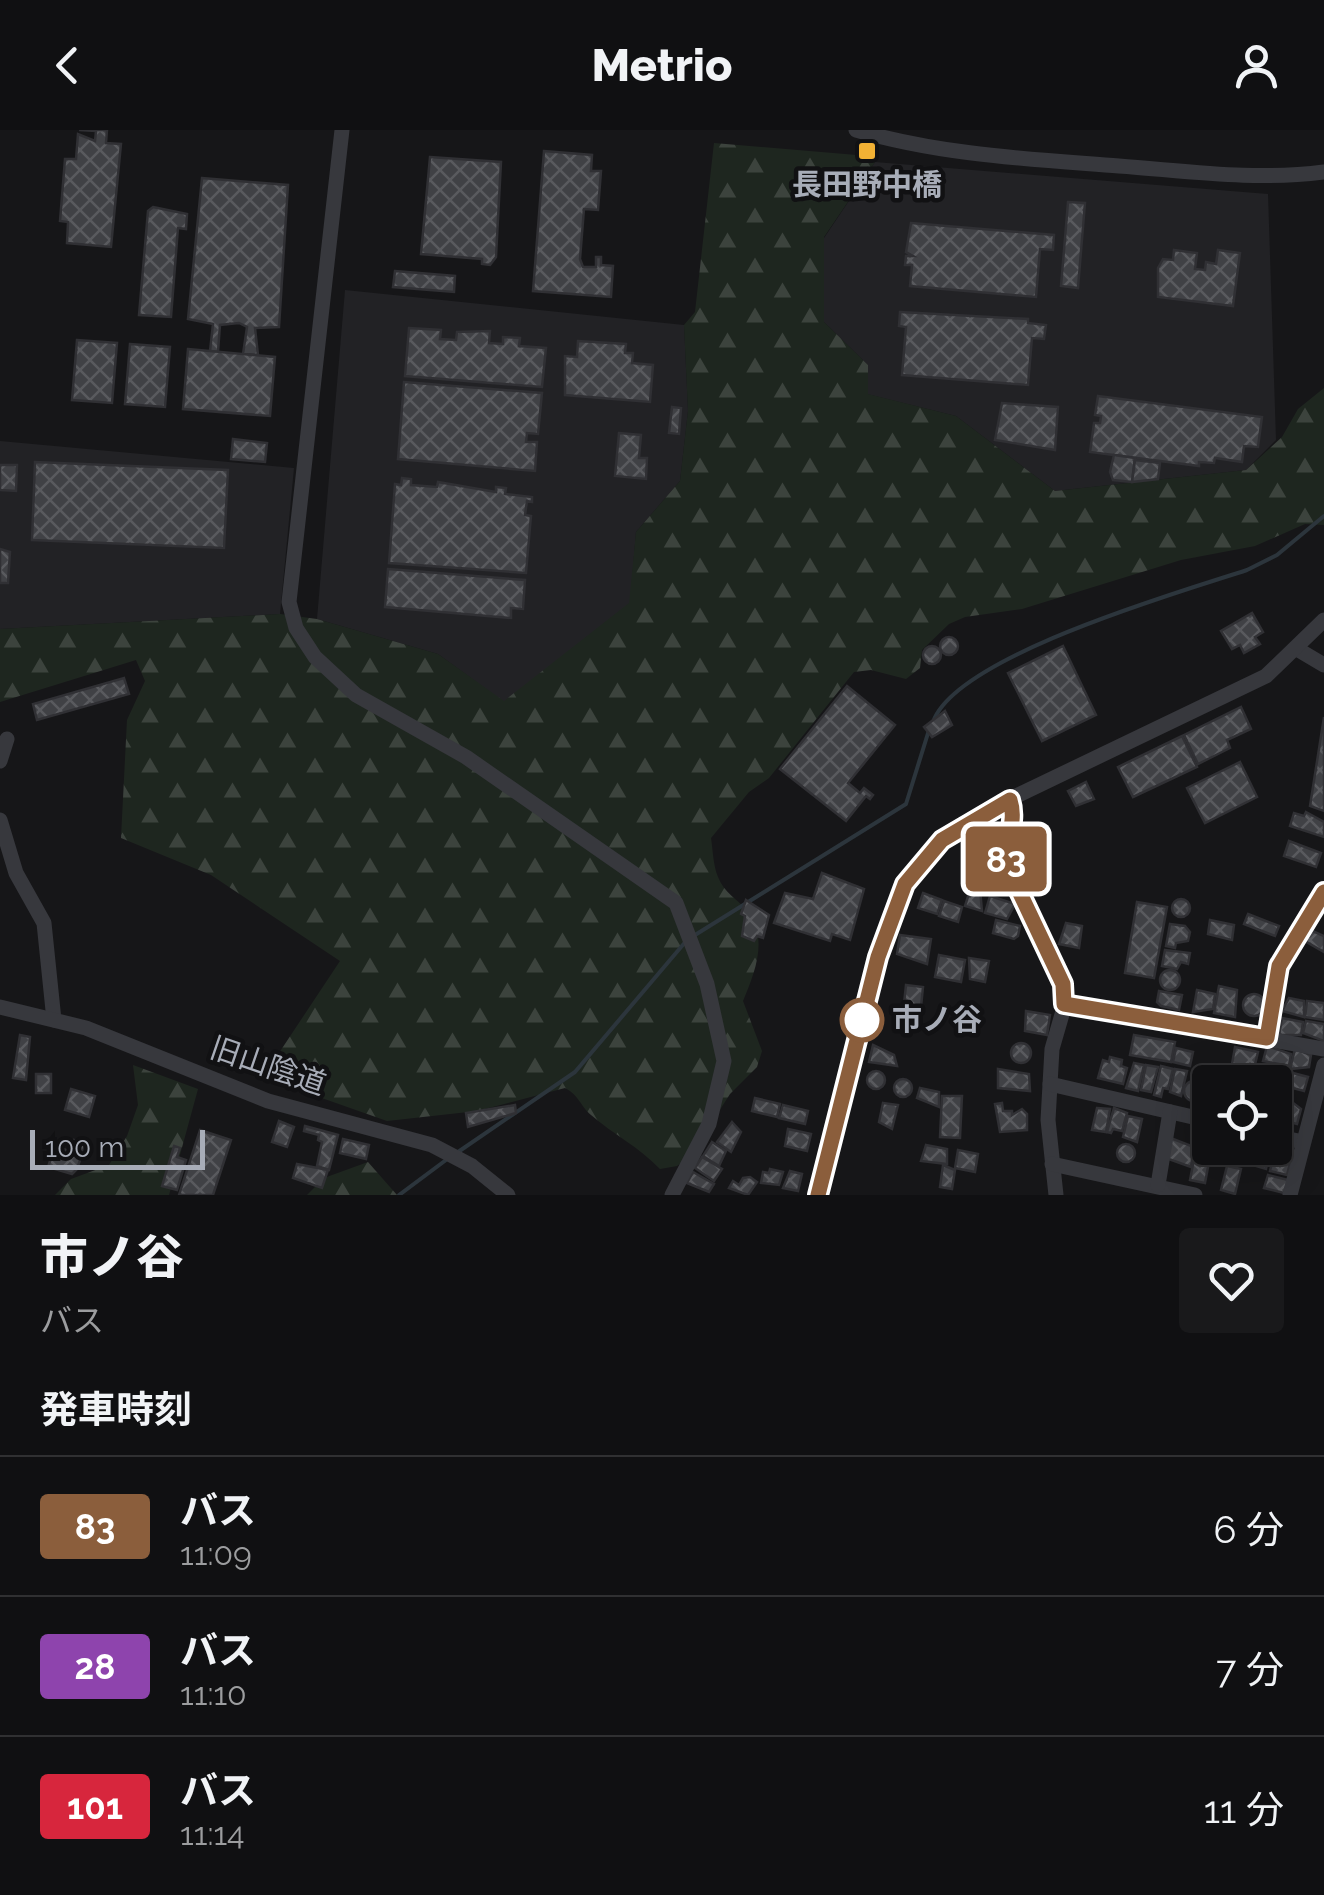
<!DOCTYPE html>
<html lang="ja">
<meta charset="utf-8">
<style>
:root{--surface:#101012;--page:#19191b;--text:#f1f3f6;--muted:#9c9d9f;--line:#303032}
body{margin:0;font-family:Raleway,"Noto Sans JP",sans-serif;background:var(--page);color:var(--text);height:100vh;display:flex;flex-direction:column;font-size:38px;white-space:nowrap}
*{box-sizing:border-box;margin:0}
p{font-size:32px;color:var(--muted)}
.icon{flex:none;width:55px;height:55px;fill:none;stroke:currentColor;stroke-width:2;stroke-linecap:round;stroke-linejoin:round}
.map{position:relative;height:1065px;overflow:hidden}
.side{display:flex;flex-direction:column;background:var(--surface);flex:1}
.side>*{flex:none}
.badge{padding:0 20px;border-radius:8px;font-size:35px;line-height:65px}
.tools{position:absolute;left:1192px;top:935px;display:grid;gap:20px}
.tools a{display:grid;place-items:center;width:100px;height:100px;border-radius:10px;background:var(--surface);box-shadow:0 10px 40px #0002,0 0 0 2px var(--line);font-size:50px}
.scale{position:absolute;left:30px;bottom:25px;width:175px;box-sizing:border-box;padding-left:10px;border:5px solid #a8adb8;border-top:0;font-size:28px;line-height:35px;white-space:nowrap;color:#a8adb8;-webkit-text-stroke:8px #111113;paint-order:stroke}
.map>.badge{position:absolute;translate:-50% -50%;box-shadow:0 0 0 5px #fff}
h2{padding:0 40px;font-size:38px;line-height:90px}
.round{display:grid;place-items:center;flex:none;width:105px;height:105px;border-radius:10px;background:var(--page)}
.overview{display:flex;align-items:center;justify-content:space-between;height:170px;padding:0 40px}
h1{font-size:48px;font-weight:800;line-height:75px}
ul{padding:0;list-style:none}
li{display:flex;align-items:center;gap:30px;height:140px;padding:0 40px;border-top:2px solid var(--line)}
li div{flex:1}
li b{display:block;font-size:38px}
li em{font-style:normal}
li .badge{min-width:110px;font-weight:700;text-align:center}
header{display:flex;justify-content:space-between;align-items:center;height:130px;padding:0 40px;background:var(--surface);font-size:45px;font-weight:800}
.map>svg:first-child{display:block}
</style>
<header><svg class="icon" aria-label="back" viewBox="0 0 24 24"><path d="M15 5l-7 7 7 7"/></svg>Metrio<svg class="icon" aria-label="person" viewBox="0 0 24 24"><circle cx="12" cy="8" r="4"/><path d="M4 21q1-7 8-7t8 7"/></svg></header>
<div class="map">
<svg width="1324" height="1065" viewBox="0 0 1324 1065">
<defs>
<pattern id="forest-firs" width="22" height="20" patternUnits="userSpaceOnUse" patternTransform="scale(2.5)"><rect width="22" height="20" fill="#1e261f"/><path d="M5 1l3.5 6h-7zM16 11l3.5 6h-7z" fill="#3c433d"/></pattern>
<pattern id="building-cross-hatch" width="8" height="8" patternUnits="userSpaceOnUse" patternTransform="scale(2.5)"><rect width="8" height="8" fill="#404145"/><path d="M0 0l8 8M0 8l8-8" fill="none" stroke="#595a5e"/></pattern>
</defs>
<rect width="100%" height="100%" fill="#161618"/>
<g fill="#222225">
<path d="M875,32L1268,64L1276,310L1246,340L1055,361L956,286L867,264L868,235L824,192V108Z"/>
<path d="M345,160L684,195L688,281L680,351L636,402L630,473L504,572L438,524L317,489Z"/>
<path d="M0,311L294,338L280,484L0,499Z"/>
</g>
<g fill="url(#forest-firs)">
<path d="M714,13L868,26L875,32L824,107V192L868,235V264L956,286L1055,361L1246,340L1282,307L1298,279L1324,258V395L1305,394L1255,416L1181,430L1022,479L965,487L949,494L922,520L920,538L906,549L871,540L854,542L769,648L749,662L711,708C713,721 713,735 718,747C724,763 738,769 748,782C769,810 754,844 743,871L762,921L757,937L730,964L691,1025L677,1036L660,1039C638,1016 614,1005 591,985C580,976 580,966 565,958L477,981L387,991L268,949L273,932L340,831L211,745L121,708L127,590L145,551L136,530L0,572V499L280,484L317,489L438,524L504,571L629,473L636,402L680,351L688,281L684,195L695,182Z"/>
<path d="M133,935L198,959L169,1065H55L71,1049L109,1035L127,1006L138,975Z"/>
<path d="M368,1032L397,1065H307L324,1048Z"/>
</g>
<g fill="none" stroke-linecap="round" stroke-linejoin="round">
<g stroke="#2c353c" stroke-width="4">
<path d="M933,592C956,526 1180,462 1247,440L1277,425L1324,386"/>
<path d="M695,805L906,674L929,600"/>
<path d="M458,1022L575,942L687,810"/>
<path d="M399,1065L446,1030"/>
</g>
</g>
<g fill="url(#building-cross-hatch)" stroke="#303034" stroke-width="2.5">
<path d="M79,0H107L106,13L121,14L111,117L67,113L68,92L60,91L65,29H76L78,4L95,11L96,1Z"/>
<path d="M544,21L592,25L591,41H601L598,80L584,79L580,129L583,137H596V127H601V135L613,136L611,167L533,161Z"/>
<path d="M430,27L501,32L496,127L490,135L482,134V129L421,124Z"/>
<path d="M202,48L288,55L279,197L255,198L258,225L243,224L247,197L239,193L220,195L218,222L210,221L213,194L188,189Z"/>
<path d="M1068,72L1085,73L1078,158L1061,156Z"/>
<path d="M153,77L187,84L186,99L178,98L171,187L139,185L148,81Z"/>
<path d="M911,93L1054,105L1053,120L1040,119L1036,167L910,156L912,135H905L906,126H913L906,122Z"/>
<path d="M1174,120L1197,123L1195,139L1205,140L1206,132L1216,134L1218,120L1240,123L1233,176L1158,167V138L1163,129L1173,130Z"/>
<path d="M395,141L455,146L454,162L393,157Z"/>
<path d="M900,182L1028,189V193L1046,195L1044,209L1032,208L1028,255L902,245L906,197L899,196Z"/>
<path d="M409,198L441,200L440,209L456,210L457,202L490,201L489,213L503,214V207L520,208L519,216L546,218L542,257L405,246Z"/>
<path d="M77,210L117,213L112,273L72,270Z"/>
<path d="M578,211L626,214L625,223H633L632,233L653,235L650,272L565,265V226L577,227Z"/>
<path d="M130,214L170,217L165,277L125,274Z"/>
<path d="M188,219L275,227L270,286L183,279Z"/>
<path d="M404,252L542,263L538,304L527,303L526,312H537L535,341L398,329Z"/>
<path d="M1098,266L1262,287L1258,317L1244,316L1242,332L1215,328L1214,333L1199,332V336L1090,322L1094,293H1100L1101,286L1095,285Z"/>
<path d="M1002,273L1058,277L1055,320L995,310Z"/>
<path d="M672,277L681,278L679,304L669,303Z"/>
<path d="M619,303L641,305L639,328H647L646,349L615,346Z"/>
<path d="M233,309L267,313L265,332L231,329Z"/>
<path d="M1114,325L1135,328L1132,352L1113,350L1110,342Z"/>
<path d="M1135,330L1160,333L1158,349L1132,352Z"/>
<path d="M35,332L228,340L224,418L32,410Z"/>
<path d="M0,335H17L16,361L0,360Z"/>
<path d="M402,348L411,349V355L437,357L438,352L496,362V357L506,358L505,364L532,367V372L527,371L525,385L531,386L526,443L389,433L395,354L401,355Z"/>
<path d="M0,419L10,422L8,453H0Z"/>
<path d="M388,439L525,450L523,479L511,478V488L385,477Z"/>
<path d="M1252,483L1263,502L1255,507L1260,514L1244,523L1240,515L1232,519L1221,501Z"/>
<circle cx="949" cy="516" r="9"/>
<path d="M1063,516L1096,585L1042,611L1008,543Z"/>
<circle cx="932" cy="525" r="9"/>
<path d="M124,548L129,564L37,590L33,574Z"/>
<path d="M847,556L895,595L848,653L860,663L864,658L873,665L870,669L866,666L846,691L780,639Z"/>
<path d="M1241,577L1251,599L1227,610L1230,618L1198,634L1184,605Z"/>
<path d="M945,581L952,595L932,607L924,597Z"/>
<path d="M1324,587V681L1310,676Z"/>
<path d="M1182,606L1197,637L1133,667L1118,637Z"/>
<path d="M1240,632L1257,667L1205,693L1187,658Z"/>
<path d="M1086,652L1094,669L1076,676L1068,661Z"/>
<path d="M1306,682L1324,692V707L1290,696L1294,683L1304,686Z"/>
<path d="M1020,709H1029L1037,715L1029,735L1017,731Z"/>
<path d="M1289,711L1321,723L1316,737L1284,726Z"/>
<path d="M822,743L864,759L850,810L832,804L830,811L774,793L785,763L813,769Z"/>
<path d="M971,757L980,759L982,781L965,776Z"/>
<path d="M923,763L942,770L937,784L918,778Z"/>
<path d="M990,766L1015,774L1007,789L985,783Z"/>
<circle cx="1181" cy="778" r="9"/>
<path d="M746,770L769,785L763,808L757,806L754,811L742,806L745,786L741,784Z"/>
<path d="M944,771L962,777L958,792L939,786Z"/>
<path d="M1137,772L1167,777L1154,848L1125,843Z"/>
<path d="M1248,784L1279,796L1275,806L1244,794Z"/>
<path d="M996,790L1020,796L1018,806L1014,809L993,803Z"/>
<path d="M1210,790L1234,795L1232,810L1208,804Z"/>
<path d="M1066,793L1082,796L1079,818L1059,814Z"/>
<path d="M1170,794L1185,796L1190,802L1188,811L1176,813L1175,818L1166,816Z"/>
<path d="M1308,799L1324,806V822L1303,810Z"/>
<path d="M900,805L931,809L927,834L897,824Z"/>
<path d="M1165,820L1190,823L1188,834L1181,832L1177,839L1162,836Z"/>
<path d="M939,825L965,830L961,852L935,847Z"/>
<path d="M969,828L989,831L985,852L970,849Z"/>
<circle cx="1170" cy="850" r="10"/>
<path d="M906,855L923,857L921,877L904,874Z"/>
<path d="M1219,856L1237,860L1235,887L1214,883Z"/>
<path d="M1197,860L1215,864L1213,879L1193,882Z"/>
<path d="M1159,861L1182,865L1179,880L1161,876L1157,872Z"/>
<circle cx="1254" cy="875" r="11"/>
<path d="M1289,868L1304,871V887L1282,881Z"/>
<path d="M1307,871L1324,873V890L1305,887Z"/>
<path d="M1026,881L1050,885L1047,905L1025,901Z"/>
<path d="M1282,888L1303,892L1301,905H1279Z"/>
<path d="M1306,891L1324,894V911L1303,903Z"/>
<path d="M20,905L30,907L26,950L13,948Z"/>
<path d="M1134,905L1175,912L1171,932L1130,925Z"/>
<circle cx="1021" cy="923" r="10"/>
<path d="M873,915L894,925L897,936L869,932Z"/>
<path d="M1267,916L1291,924L1289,936L1263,931Z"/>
<path d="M1235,917L1258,922L1254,939L1232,934Z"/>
<path d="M1176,918L1193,922L1190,936L1173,932Z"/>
<path d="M1295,919L1311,925L1309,937L1290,939Z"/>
<path d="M1110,927L1122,930L1121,936L1127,938L1123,954L1098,948L1103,930L1109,932Z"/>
<path d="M1134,933L1144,935L1138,961L1126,958Z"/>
<path d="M1146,935L1158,937L1151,962L1141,960Z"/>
<path d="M1161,936L1173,939L1168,959L1163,958L1161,967L1154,965Z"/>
<path d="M1263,936L1287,939L1283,957L1259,951Z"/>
<path d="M998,939L1029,944L1030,961L998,958Z"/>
<path d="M1175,939L1187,941L1181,966L1170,962Z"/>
<circle cx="876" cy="950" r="9"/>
<path d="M1293,943L1308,947L1304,961L1285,956L1288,945Z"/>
<rect x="36" y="944" width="15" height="19"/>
<circle cx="903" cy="958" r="9"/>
<circle cx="1194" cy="961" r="10"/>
<path d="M920,958L939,962V977L917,968Z"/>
<path d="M71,959L95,966L89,987L65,980Z"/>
<path d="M942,966H962L960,1008L940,1007Z"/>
<path d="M1284,966L1301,979L1297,994L1278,989Z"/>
<path d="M755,968L780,974L777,987L752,981Z"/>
<path d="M883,973L898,975L892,999L879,992Z"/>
<path d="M1002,973L1003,981H1012V985L1022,979L1027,984V1000L1000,1002L995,974Z"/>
<path d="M515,975L516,983L468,997L466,983Z"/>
<path d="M783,975L808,981L805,994L779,988Z"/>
<path d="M1097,978L1110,979L1106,1002L1092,1000Z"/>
<path d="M1114,978L1127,983L1122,1001L1113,999L1111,1003L1107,1002Z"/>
<path d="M1128,986L1142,989L1137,1012L1123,1007Z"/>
<path d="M279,991L294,997L287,1017L272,1012Z"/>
<path d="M732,992L741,1002L731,1022L717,1012Z"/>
<path d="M1196,995L1210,998V1022L1205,1021L1204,1028L1195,1026Z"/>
<path d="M305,996L338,1005L329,1040L317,1036L322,1012L318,1010L319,1005L304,1001Z"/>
<path d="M788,999L811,1004L807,1021L785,1016Z"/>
<path d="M200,1000L231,1010L213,1065H179Z"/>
<path d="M1168,1007L1194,1017L1191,1037L1163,1027Z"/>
<path d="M343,1009L369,1015L366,1029L340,1023Z"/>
<path d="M74,1010L86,1012L77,1039L72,1044L48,1037L55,1016L72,1022Z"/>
<path d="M712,1012L726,1021L719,1036L703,1026Z"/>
<circle cx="1126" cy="1023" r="9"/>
<path d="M926,1015L947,1019V1034L921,1031Z"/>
<path d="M174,1016L180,1018L177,1027L186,1030L177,1060L162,1056Z"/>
<path d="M1219,1018H1249L1246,1032L1217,1025Z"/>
<path d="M958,1020L978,1024L975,1042L955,1038Z"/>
<path d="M1252,1020L1269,1024L1266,1039L1249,1034Z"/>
<path d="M1275,1020L1292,1025L1287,1045L1270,1041Z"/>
<path d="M702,1027L722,1039L714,1051L695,1038Z"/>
<path d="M1194,1029L1209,1032L1205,1053L1190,1050Z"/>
<path d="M297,1034L328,1040L322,1058L293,1048Z"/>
<path d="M943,1035L955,1040L952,1059L940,1057Z"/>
<path d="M1227,1036L1241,1039L1235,1064L1221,1060Z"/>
<path d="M770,1039L783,1042L779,1055L761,1053L763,1042L769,1043Z"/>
<path d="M790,1041L802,1044L798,1061L783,1058Z"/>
<path d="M693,1042L714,1054L709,1062L687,1053Z"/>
<path d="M1268,1045L1288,1050L1284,1063L1264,1058Z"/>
<path d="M750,1047L757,1052L748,1065L729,1058L733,1051L739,1055L743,1048Z"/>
</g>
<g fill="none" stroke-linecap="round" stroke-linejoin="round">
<g stroke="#37383d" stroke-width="15">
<path d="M342,0L289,472L296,498L315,527L356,565L466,627L676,773L707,854L724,931L709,994L672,1065"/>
<path d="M856,0C941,25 1030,29 1119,36C1188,41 1255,51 1324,42"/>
<path d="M1297,519L1324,535"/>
<path d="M0,631L7,609"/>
<path d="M1010,669L1015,685L1004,720L1015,760L1063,854L1065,874L1052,919L1048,990L1056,1065"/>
<path d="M0,690L16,743L44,793L54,890"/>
<path d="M1065,874L1324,919"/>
<path d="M0,877L86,898L268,971L432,1015L472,1036L508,1065"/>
<path d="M1267,908L1279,836L1324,762"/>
<path d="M1050,954L1210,991"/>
<path d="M1275,1006L1303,1012"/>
<path d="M1052,1034L1195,1065"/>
<path d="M1158,1055L1170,982"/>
<path d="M818,1065L878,827L905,754L942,710L1010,669L1266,546L1324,490"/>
<path d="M1290,1065L1324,935"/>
</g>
</g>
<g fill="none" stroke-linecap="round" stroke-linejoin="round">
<defs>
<path id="line" d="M818,1065L878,827L905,754L942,710L1010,670C1018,694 1002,714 1009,740L1063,854L1064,874L1267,908L1279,836L1324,762"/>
</defs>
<use href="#line" stroke="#fff" stroke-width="22"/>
<use href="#line" stroke="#8b5e3c" stroke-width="15"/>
</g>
<rect fill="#f2b134" stroke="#111113" stroke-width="4" x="857" y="11" width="20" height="20" rx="5"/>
<circle fill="#fff" stroke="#8b5e3c" stroke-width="5" cx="862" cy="890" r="20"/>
<g text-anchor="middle" stroke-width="9" stroke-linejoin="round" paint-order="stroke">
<g font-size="30" font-weight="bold" fill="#a8adb8" stroke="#111113">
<text x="867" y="65">長田野中橋</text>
</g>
<g font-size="30" font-weight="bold" fill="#a8adb8" stroke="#111113" text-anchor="start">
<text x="892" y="900">市ノ谷</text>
</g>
<g font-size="30" fill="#a8adb8" stroke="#111113">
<text transform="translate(268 936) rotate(19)" y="10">旧山陰道</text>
</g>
</g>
</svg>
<div class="tools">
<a><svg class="icon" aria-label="locate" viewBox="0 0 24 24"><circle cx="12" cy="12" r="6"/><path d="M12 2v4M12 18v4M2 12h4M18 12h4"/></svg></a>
</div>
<div class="scale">100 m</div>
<b class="badge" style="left:1006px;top:729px;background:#8b5e3c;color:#fff">83</b>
</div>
<section class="side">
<div class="overview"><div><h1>市ノ谷</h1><p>バス</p></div><a class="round"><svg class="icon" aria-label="heart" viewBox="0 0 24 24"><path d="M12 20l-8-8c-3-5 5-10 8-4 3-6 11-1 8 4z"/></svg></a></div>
<h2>発車時刻</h2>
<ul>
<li><span class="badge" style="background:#8b5e3c;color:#fff">83</span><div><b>バス</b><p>11:09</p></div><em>6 分</em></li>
<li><span class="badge" style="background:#8e44ad;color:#fff">28</span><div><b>バス</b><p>11:10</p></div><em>7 分</em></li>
<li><span class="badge" style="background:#d7263d;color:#fff">101</span><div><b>バス</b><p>11:14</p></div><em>11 分</em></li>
</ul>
</section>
